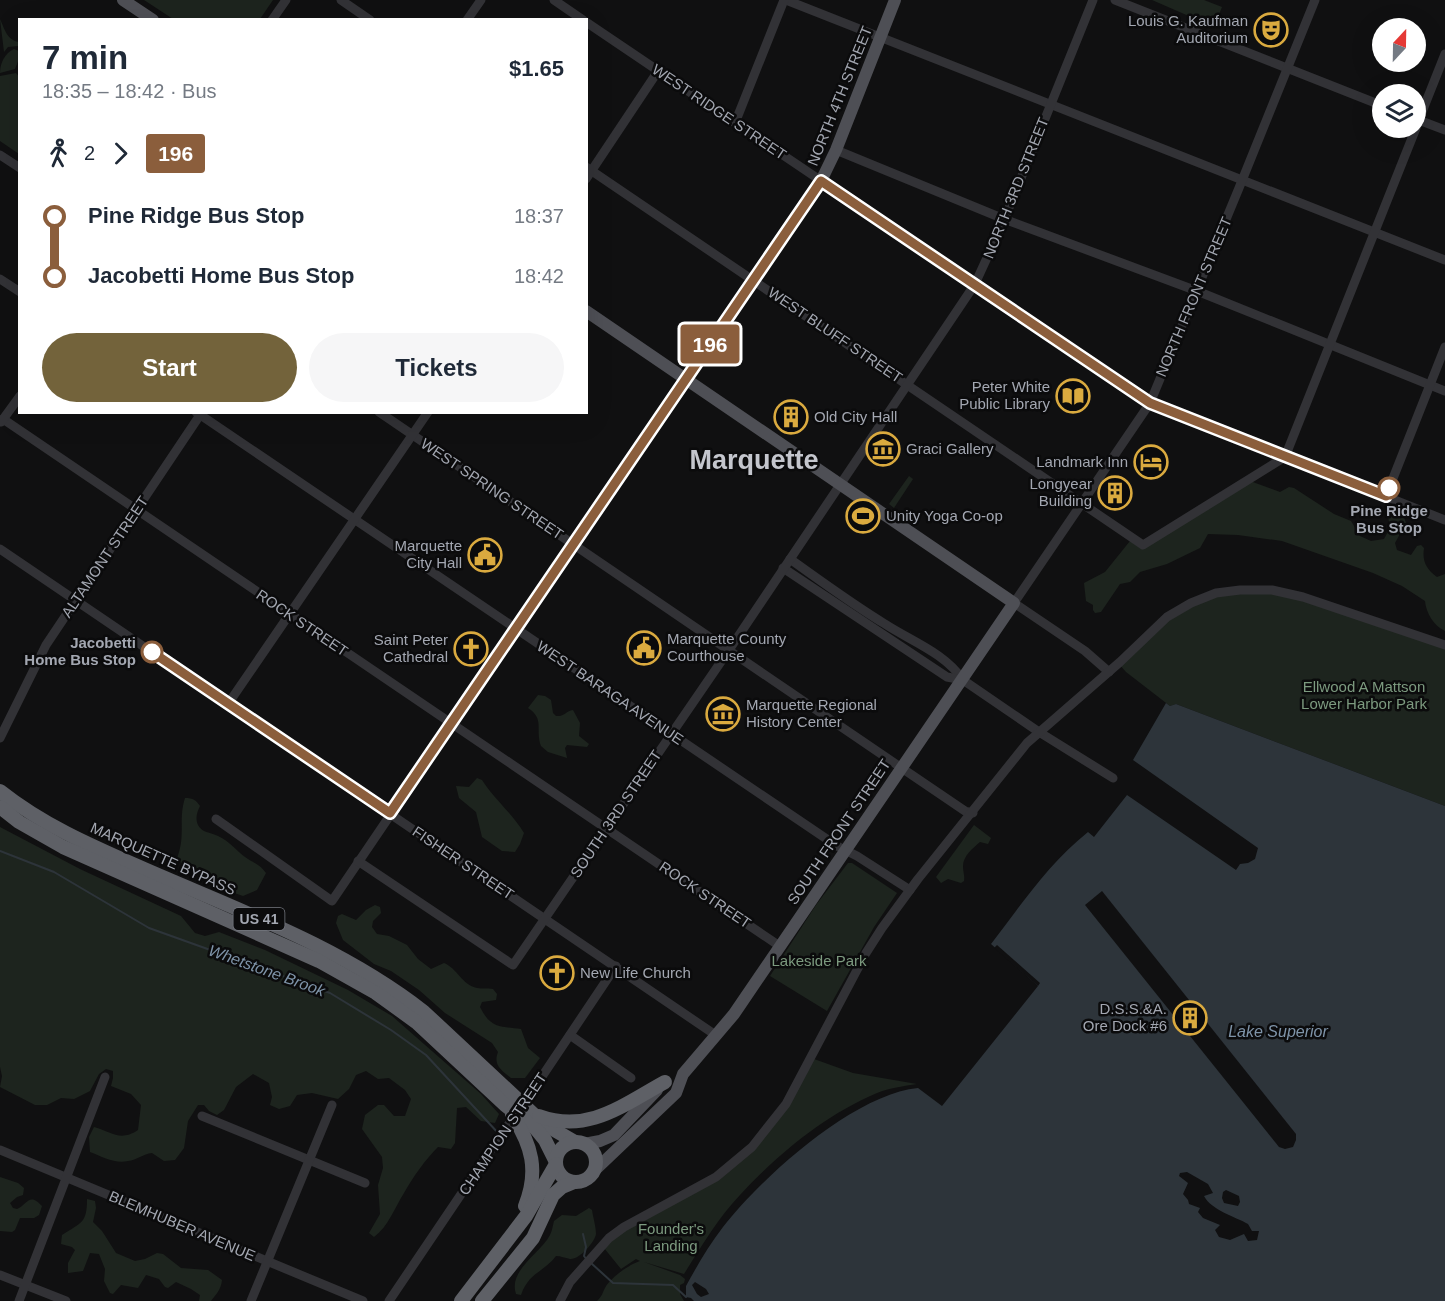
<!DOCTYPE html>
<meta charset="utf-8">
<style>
:root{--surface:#fff;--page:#f6f6f7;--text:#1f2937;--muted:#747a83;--accent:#73633b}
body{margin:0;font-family:Arial,sans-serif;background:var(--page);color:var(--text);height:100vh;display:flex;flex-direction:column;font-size:22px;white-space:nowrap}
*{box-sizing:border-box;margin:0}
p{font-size:20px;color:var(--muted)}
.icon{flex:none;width:33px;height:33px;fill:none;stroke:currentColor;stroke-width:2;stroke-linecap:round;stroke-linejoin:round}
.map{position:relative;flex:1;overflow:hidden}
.side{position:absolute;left:18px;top:18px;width:570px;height:396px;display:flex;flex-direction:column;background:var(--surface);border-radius:0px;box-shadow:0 6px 24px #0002}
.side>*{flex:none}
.badge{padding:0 12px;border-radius:4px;font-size:21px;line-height:39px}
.needle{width:39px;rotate:22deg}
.fabs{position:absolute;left:1372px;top:18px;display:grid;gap:12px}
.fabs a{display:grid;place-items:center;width:54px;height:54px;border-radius:50%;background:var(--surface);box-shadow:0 6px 24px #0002;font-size:30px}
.map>.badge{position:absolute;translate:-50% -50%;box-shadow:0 0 0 3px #fff}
.legs{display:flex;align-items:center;gap:9px;height:66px;padding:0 24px;font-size:20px}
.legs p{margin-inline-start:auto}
.head{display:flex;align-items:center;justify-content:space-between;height:102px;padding:0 24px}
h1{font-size:33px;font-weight:600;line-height:45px}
.button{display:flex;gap:12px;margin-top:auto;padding:12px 24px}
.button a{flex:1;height:69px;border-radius:36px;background:var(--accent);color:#fff;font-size:24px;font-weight:600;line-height:69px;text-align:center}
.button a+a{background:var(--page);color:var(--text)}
ul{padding:0 24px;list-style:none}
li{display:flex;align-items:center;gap:21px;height:60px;font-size:22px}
li i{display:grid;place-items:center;width:9px;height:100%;margin:0 8px;background:currentColor}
li i::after{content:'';width:15px;height:15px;margin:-8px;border:4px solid;border-radius:50%;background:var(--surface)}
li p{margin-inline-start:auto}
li:first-child i{background:linear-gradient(#0000 50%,currentColor 0)}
li:last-child i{background:linear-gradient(currentColor 50%,#0000 0)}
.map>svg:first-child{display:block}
</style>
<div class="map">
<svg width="1445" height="1301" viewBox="0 0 1445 1301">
<rect width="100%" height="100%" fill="#101011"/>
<g fill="#1d241e">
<path d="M144,0H273L260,19H173Z"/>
<path d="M1152,0H1204L1222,7L1214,27Z"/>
<path d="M0,19C5,30 7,40 19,42V46L8,47L4,52Z"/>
<path d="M14,49L19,51V59L15,69L0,73C0,63 5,53 14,49Z"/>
<path d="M16,73L20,78L19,154L0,141V76Z"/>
<path d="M909,476L913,479L894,508L889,504Z"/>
<path d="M1250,481L1280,492L1289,487L1294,488L1334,514L1351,521L1360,536L1371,541L1384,539L1390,528L1388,516L1390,512L1404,517L1406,523L1395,543L1397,550L1411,555L1417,546L1421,545L1424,548C1422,561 1426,569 1437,577L1445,574V631C1434,626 1426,613 1425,601L1402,586L1373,573L1282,541L1238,535L1208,534L1200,548L1167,564L1140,572L1130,582L1120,584L1101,612L1095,613L1093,610V605L1086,601L1084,583L1105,572L1130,541L1139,547Z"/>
<path d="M1272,590L1445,645V806L1176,704L1170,706L1126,672L1118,663L1167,617L1216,593Z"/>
<path d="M538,695L545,696L551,700L553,713L556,716C564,717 566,711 573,710L580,723L579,736L589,744L587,747L567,745L565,748L567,758L548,752L541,746C535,729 545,719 528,708Z"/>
<path d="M477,778L482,780C494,799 512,813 524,833L520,844L515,852L502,851L482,837L476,812L459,798L456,786L469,787Z"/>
<path d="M185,798C193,798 196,800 200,806C197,812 195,818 198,825C202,833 210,832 218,836C230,841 237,852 248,859C256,864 260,865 266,873L257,890L243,896L223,889L187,870L177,858C186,835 178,820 185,798Z"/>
<path d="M974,825L991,838L988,844L980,842C973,848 963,856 963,866C963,872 965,876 964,881L961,883L948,879L941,883L936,877Z"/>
<path d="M0,827L80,869L181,916L195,933L205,936L219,932L265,950L348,990L392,1016L481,1094L499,1114L495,1123L481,1121L466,1107L457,1108L455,1143L451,1149L438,1147C425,1160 413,1177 404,1193C395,1207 388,1227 374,1237L369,1233L380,1214L378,1185L383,1168L382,1157L362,1129L365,1115L378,1105H384L394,1116H405L411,1099L405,1090L389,1078L378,1079L366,1071L356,1075L349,1089L338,1099L312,1093L297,1095L290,1106L279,1109L270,1105L272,1097L269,1083L253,1074L236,1087L224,1110L217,1115L209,1111L204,1105H198L188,1121L184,1148L175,1160L164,1161L152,1153C143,1154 137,1160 128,1161C115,1164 103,1157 90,1152L89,1137L94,1127C112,1132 120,1142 138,1130L141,1105L131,1094L111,1086L113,1078V1071L106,1069L99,1074L90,1091L74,1099L61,1098L47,1105H35L0,1087L2,1076L0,1067Z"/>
<path d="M848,863H852L897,893L874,927L827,1011L770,976L816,905Z"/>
<path d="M375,905L380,907L381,913L373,921L372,927L377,934L389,936L407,945L418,959L431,969L444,963C457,968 462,985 477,988C482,989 487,988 493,989L497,994L496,1000L482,1002L480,1007C491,1029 500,1026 521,1029L528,1048L540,1058L525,1078H511C501,1070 493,1065 498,1052L492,1043L445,1013L419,990L391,971L374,964L343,940L336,923L338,916L342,914L356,920L366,910Z"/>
<path d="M814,1059L853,1073L917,1084C904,1086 889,1088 877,1093C825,1115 778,1154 740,1195C718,1218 701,1247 684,1274L644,1262L680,1275L685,1279L684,1283L680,1285V1294L684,1301H597C602,1296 602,1294 605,1288C610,1278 630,1264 640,1261L636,1259L621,1269L604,1248L616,1234L744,1157Z"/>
<path d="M0,1177L18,1183L24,1188L23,1195L17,1197L10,1203L13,1208L17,1209C28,1204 29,1192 42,1206L39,1215L34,1218H20L15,1230L12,1232L0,1231Z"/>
<path d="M87,1199L95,1201L96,1208L93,1222L102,1231L116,1253L135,1261L145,1259L157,1253L163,1254L181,1268L208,1270L222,1280C221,1290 216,1294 211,1301H199L200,1295L191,1289L176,1282L168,1288L165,1287L159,1279L146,1275L138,1288L121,1285L113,1294L110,1293L104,1281L105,1269L99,1254L90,1253L83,1271L68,1273V1263L75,1250L72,1247L61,1244L62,1235C82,1222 87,1223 87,1199Z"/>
<path d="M589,1208L592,1210C593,1217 596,1227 596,1234C595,1242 579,1260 570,1259C565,1258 561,1256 556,1256C543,1273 529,1272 521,1295L516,1294C508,1270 540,1254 550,1235C552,1231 553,1225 554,1221L562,1215L576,1216Z"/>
</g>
<path fill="#2d343a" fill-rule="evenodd" d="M1166,703L1170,706L1176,704L1445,806V1301H694L691,1298L686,1297V1286C697,1266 709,1245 723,1227C761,1178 854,1094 918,1088L942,1106L1038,986L991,944C1021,905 1049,863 1088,832L1094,837L1127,795L1236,870L1240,864L1248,863L1255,859L1258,848L1133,760ZM1187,1172L1208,1184L1213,1193L1204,1196C1211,1210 1236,1217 1248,1224L1252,1231H1259L1257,1240L1248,1241L1244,1234L1230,1240L1219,1237L1215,1230L1220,1225L1203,1218L1198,1212L1200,1208L1189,1204L1188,1200L1183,1194L1188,1183L1179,1176L1180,1173ZM1226,1190L1239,1196L1240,1202L1238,1206L1224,1203L1222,1198L1223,1192ZM695,1282L706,1289L709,1294L701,1297L697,1294L692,1285Z"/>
<g fill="#101011">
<path d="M1102,891L1296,1134V1140L1293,1147L1285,1149L1279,1147L1085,905Z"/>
<path d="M997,945L1040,983L1038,986L994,948Z"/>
</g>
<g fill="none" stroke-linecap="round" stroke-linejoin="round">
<g stroke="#2d343a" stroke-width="2">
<path d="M0,851L54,872L149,928L330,993L391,1030L426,1055L499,1134"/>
<path d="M583,1234L586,1247L584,1256L587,1260"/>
<path d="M591,1263L613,1283L673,1285L686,1297"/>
</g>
<g stroke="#323236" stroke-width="9">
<path d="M341,0L370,20"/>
<path d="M554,0L583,20"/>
<path d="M786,0L1445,260"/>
<path d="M1115,0L1383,106"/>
<path d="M272,20L286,0"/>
<path d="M467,20L481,0"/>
<path d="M586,22L1150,403L1445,520"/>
<path d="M1416,119L1445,130"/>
<path d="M735,123L784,0"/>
<path d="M1416,127L1445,54"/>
<path d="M836,150L1004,219L1197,291L1445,391"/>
<path d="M0,155L20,168"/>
<path d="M586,167L1143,545L1285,457L1416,128"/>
<path d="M586,179L658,71"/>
<path d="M0,279L20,292"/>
<path d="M196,412L837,846L857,856L910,890"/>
<path d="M379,412L909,773L965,811L973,813"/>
<path d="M3,419L781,947"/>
<path d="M1,422L20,396"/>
<path d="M1386,496L1445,347"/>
<path d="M0,549L717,1036"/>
<path d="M790,559C821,581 852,604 885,624C911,641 945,653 963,680L1039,732L1113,778"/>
<path d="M783,568L947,677L963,680"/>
<path d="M1109,672L1085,651L1014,603L1150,403L1239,188L1315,0"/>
<path d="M228,704L428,412"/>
<path d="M0,738L46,645L202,412"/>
<path d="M216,819L332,901L686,379"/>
<path d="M358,861L513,965L729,650L975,284L1002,225L1093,0"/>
<path d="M570,1035L631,1078"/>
<path d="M537,1084L616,966"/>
<path d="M202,1116L365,1183"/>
<path d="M0,1150L363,1301"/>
<path d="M0,1275L66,1301"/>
<path d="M19,1301L105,1077"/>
<path d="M251,1301L332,1105"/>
<path d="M389,1301L499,1138"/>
<path d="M560,1301L570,1282L609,1238L624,1227L716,1177L752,1147L786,1104L866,953L882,928L918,879L1027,743L1120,662L1167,617L1191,603L1216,593L1240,590H1272L1303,597L1445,645"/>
</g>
<g stroke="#4e4f55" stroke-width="12">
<path d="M123,0L153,20"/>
<path d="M586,311L1014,603L734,1014L683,1074L676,1093L594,1171"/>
<path d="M686,379L821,181L836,150L895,0"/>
<path d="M584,1144L600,1141L614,1135L657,1090"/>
</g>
<g stroke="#5e6066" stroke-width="14">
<path d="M0,791C44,826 94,847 144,869C240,911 341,947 424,1012L544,1124L575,1142"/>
<path d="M0,807L19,822L63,847L319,961L376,993L416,1022L505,1105L536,1129L545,1140L556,1162"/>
<path d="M512,1115C532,1145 539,1171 525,1206"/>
<path d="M539,1116C588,1134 623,1105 665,1082"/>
<circle cx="576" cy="1162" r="20"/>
<path d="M461,1301L526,1216L556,1164"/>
<path d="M482,1301L533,1238L553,1195L562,1187L574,1182"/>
</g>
<path stroke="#323236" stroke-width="9" d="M499,1138L537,1084"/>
</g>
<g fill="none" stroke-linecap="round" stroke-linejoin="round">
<defs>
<path id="line-1" d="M152,652L390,813L821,181L1150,403L1386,496L1389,488"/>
</defs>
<use href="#line-1" stroke="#fff" stroke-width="14"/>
<use href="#line-1" stroke="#8b5e3c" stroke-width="9"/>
</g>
<defs>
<symbol id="theatre-ring" viewBox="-11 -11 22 22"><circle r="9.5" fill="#0b0b0c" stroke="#daaa3f" stroke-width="1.5"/><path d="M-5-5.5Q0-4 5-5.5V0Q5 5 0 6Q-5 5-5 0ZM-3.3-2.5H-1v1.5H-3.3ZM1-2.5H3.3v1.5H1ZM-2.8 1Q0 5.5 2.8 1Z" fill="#daaa3f"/></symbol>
<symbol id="library-ring" viewBox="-11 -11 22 22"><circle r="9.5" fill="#0b0b0c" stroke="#daaa3f" stroke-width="1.5"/><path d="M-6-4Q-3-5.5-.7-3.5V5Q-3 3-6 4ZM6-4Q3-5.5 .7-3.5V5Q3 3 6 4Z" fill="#daaa3f"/></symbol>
<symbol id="building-ring" viewBox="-11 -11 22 22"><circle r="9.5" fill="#0b0b0c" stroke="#daaa3f" stroke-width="1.5"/><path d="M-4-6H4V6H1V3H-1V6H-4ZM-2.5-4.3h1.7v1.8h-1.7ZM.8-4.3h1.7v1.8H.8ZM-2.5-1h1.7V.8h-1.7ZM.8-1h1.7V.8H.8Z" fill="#daaa3f"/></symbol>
<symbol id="museum-ring" viewBox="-11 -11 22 22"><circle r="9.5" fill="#0b0b0c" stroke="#daaa3f" stroke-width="1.5"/><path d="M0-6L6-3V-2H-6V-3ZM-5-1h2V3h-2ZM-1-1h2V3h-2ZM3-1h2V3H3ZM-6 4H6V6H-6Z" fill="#daaa3f"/></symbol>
<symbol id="hotel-ring" viewBox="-11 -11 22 22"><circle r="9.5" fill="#0b0b0c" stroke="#daaa3f" stroke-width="1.5"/><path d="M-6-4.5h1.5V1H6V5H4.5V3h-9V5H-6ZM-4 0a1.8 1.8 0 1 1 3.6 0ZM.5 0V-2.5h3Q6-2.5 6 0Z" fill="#daaa3f"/></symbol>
<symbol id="stadium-ring" viewBox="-11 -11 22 22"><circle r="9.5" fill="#0b0b0c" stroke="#daaa3f" stroke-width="1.5"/><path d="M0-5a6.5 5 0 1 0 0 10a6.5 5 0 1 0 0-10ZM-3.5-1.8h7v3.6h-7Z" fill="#daaa3f"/></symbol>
<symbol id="civic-ring" viewBox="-11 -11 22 22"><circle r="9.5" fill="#0b0b0c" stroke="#daaa3f" stroke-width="1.5"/><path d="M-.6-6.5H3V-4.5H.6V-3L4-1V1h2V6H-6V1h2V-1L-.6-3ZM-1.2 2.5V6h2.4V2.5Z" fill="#daaa3f"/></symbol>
<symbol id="church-ring" viewBox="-11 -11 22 22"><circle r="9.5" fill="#0b0b0c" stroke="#daaa3f" stroke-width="1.5"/><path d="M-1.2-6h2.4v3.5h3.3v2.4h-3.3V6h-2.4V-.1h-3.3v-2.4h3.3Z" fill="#daaa3f"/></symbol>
</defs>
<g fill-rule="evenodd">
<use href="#theatre-ring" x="1252" y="11" width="38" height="38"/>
<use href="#library-ring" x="1054" y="377" width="38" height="38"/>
<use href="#building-ring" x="772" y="398" width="38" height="38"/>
<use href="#museum-ring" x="864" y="430" width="38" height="38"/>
<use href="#hotel-ring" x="1132" y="443" width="38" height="38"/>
<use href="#building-ring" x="1096" y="474" width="38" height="38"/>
<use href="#stadium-ring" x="844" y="497" width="38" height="38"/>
<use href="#civic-ring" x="466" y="536" width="38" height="38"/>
<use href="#civic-ring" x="625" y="629" width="38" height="38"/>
<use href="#church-ring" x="452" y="630" width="38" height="38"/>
<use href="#museum-ring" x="704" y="695" width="38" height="38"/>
<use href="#church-ring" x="538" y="954" width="38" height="38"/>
<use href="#building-ring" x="1171" y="999" width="38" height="38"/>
</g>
<g fill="#fff" stroke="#8b5e3c" stroke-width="3">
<circle cx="1389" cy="488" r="10"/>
<circle cx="152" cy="652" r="10"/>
</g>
<g text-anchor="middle" stroke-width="5" stroke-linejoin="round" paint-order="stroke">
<rect fill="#0b0b0c" stroke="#757880" stroke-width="1.5" x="233.5" y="908" width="51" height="22" rx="4.5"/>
<g font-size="14" font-weight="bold" fill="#a3a7b1">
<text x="259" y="924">US 41</text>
</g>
<g font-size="15" fill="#a3a7b1" stroke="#0b0b0c" text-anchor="end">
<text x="1248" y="26">Louis G. Kaufman<tspan x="1248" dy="17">Auditorium</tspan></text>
<text x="1050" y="392">Peter White<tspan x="1050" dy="17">Public Library</tspan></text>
<text x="814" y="422" text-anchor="start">Old City Hall</text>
<text x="906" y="454" text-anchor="start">Graci Gallery</text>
<text x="1128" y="467">Landmark Inn</text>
<text x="1092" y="489">Longyear<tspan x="1092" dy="17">Building</tspan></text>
<text x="886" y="521" text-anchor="start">Unity Yoga Co-op</text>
<text x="462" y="551">Marquette<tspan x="462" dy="17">City Hall</tspan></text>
<text x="667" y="644" text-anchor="start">Marquette County<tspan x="667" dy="17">Courthouse</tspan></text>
<text x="448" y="645">Saint Peter<tspan x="448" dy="17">Cathedral</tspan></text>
<text x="746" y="710" text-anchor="start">Marquette Regional<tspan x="746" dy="17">History Center</tspan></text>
<text x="580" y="978" text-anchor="start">New Life Church</text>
<text x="1167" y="1014">D.S.S.&amp;A.<tspan x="1167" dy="17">Ore Dock #6</tspan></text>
</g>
<g font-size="15" fill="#a3a7b1" stroke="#0b0b0c">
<text transform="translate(840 96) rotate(-68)" y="5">NORTH 4TH STREET</text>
<text transform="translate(719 112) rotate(34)" y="5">WEST RIDGE STREET</text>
<text transform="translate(1016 188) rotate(-68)" y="5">NORTH 3RD STREET</text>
<text transform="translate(1194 297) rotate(-67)" y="5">NORTH FRONT STREET</text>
<text transform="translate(835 335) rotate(34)" y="5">WEST BLUFF STREET</text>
<text transform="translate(492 489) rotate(34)" y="5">WEST SPRING STREET</text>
<text transform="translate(105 557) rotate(-56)" y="5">ALTAMONT STREET</text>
<text transform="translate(302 623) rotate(34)" y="5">ROCK STREET</text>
<text transform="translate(610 693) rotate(34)" y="5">WEST BARAGA AVENUE</text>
<text transform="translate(616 814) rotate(-56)" y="5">SOUTH 3RD STREET</text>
<text transform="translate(839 832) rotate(-56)" y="5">SOUTH FRONT STREET</text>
<text transform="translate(163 859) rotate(24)" y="5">MARQUETTE BYPASS</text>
<text transform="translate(463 863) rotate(34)" y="5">FISHER STREET</text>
<text transform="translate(705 895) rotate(34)" y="5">ROCK STREET</text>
<text transform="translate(503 1134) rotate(-56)" y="5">CHAMPION STREET</text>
<text transform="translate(182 1226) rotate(23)" y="5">BLEMHUBER AVENUE</text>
</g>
<g font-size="15" font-weight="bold" fill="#a3a7b1" stroke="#0b0b0c">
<text x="1389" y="516">Pine Ridge<tspan x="1389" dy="17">Bus Stop</tspan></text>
<text x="136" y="648" text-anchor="end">Jacobetti<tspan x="136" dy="17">Home Bus Stop</tspan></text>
</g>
<g font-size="15" fill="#7c9a7f" stroke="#0b0b0c">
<text x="1364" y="692">Ellwood A Mattson<tspan x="1364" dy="17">Lower Harbor Park</tspan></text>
<text x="819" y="966">Lakeside Park</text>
<text x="671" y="1234">Founder's<tspan x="671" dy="17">Landing</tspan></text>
</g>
<g font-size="16" font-style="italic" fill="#7e93a8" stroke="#0b0b0c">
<text transform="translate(267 970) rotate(20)" y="6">Whetstone Brook</text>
<text x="1278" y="1037">Lake Superior</text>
</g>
<g font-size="27" font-weight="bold" fill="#c4c6cd" stroke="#0b0b0c">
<text x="754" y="469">Marquette</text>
</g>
</g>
</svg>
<div class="fabs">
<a><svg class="needle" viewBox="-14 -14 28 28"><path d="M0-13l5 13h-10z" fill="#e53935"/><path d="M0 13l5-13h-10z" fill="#747a83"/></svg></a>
<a><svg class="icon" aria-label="layers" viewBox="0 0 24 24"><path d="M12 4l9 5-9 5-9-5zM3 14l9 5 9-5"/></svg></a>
</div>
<b class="badge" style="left:710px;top:344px;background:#8b5e3c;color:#fff">196</b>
<section class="side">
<div class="head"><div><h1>7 min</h1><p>18:35 – 18:42 · Bus</p></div><b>$1.65</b></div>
<div class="legs"><svg class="icon" aria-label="walk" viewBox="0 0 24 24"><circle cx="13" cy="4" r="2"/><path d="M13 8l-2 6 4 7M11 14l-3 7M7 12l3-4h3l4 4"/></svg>2<svg class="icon" aria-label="forward" viewBox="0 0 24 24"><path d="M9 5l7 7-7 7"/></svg><b class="badge" style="background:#8b5e3c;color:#fff">196</b></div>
<ul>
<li><i style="color:#8b5e3c"></i><b>Pine Ridge Bus Stop</b><p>18:37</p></li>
<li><i style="color:#8b5e3c"></i><b>Jacobetti Home Bus Stop</b><p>18:42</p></li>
</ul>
<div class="button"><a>Start</a><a>Tickets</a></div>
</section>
</div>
